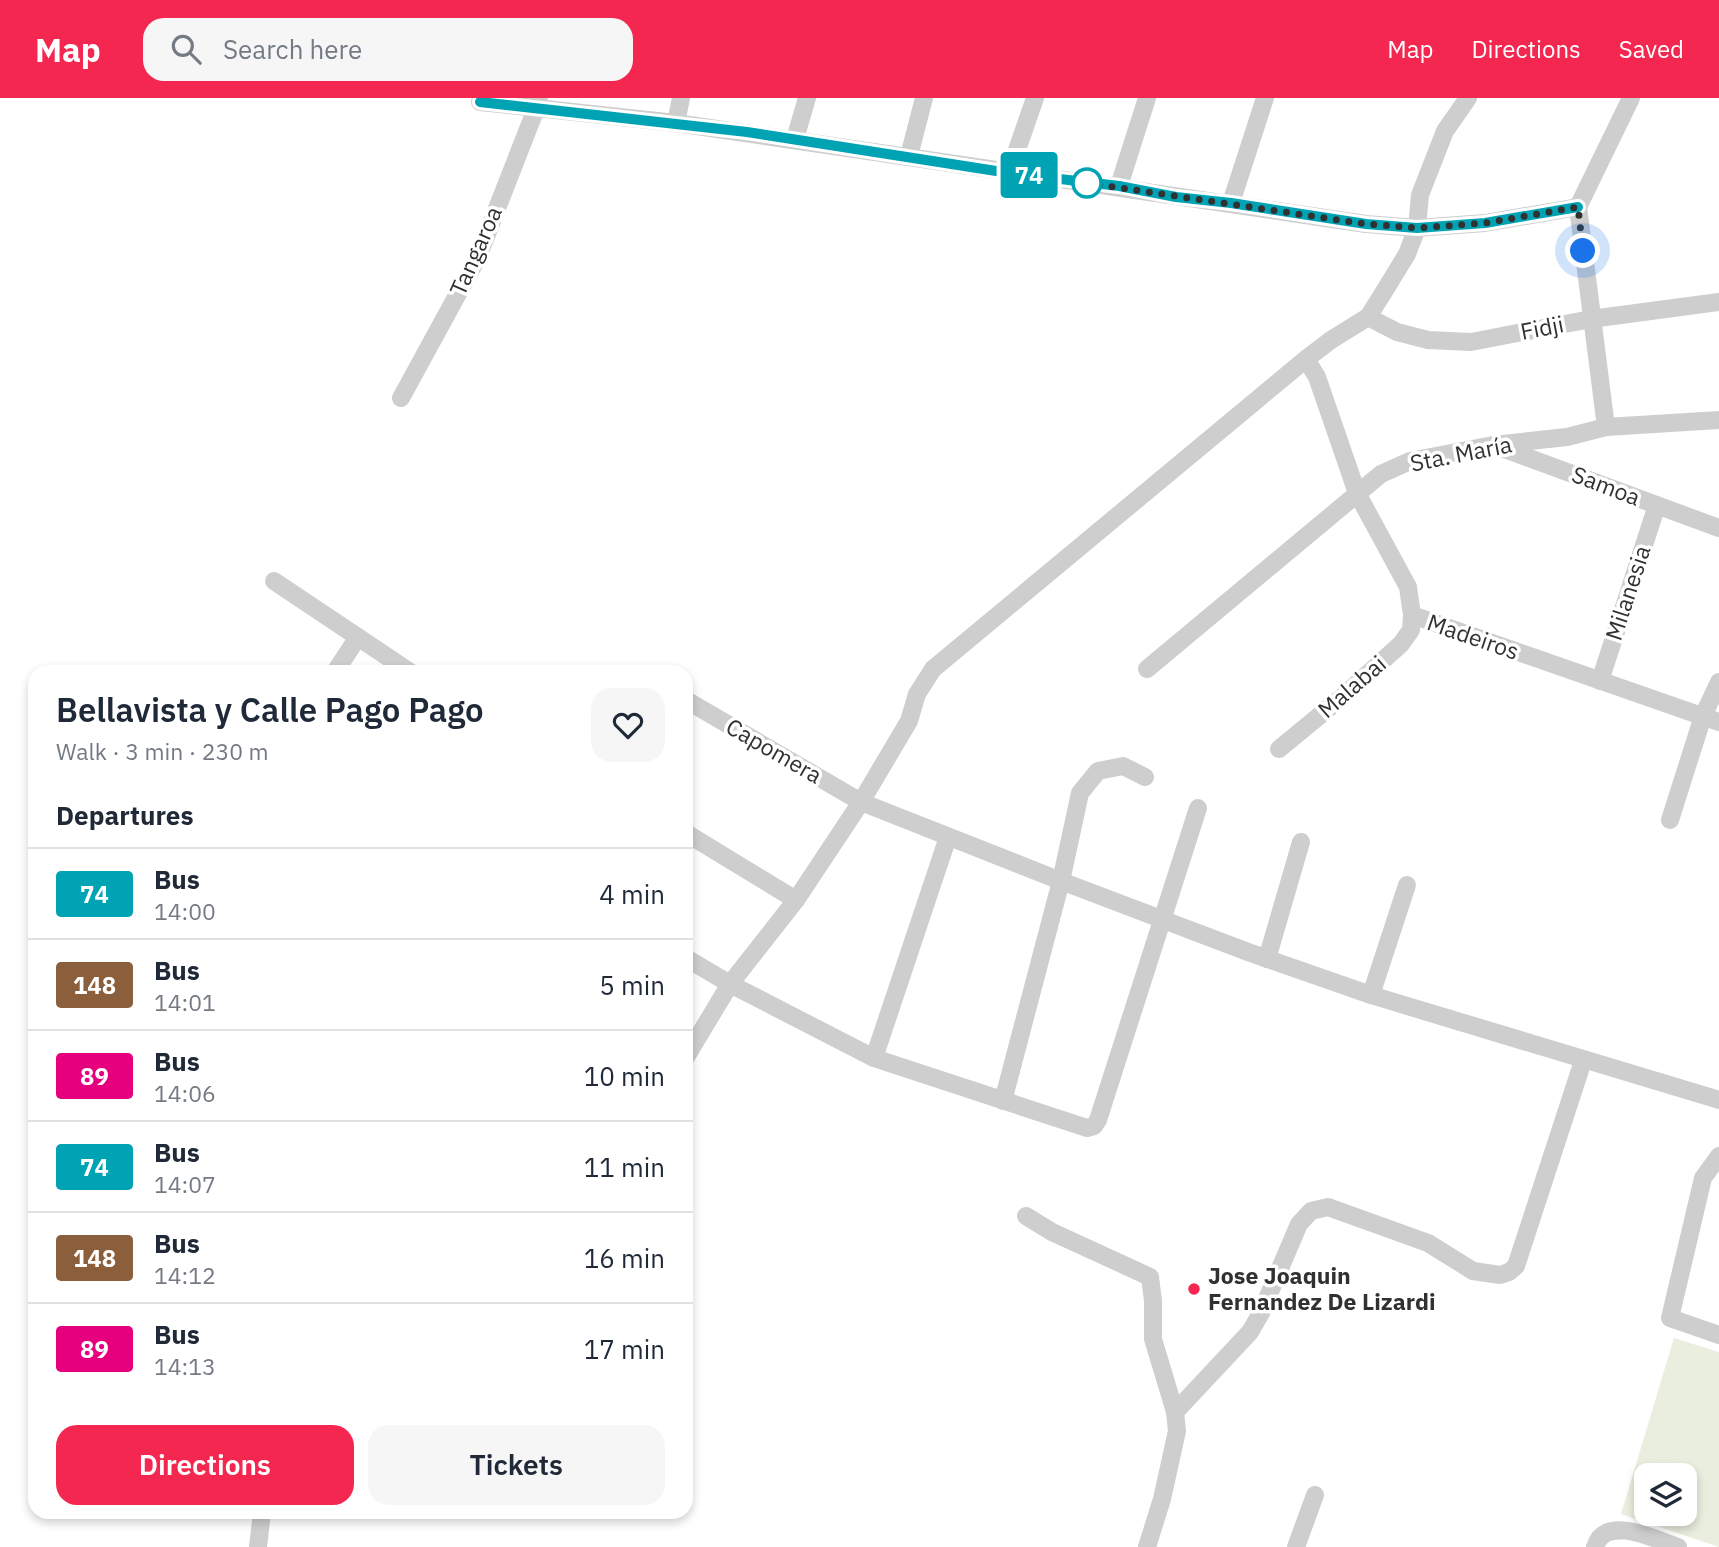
<!DOCTYPE html>
<meta charset="utf-8">
<style>
:root{--surface:#fff;--page:#f6f6f7;--text:#1f2937;--muted:#747a83;--line:#e0e1e3;--accent:#f3274f}
body{margin:0;font-family:"IBM Plex Sans",sans-serif;background:var(--page);color:var(--text);height:100vh;display:flex;flex-direction:column;font-size:26px;white-space:nowrap}
*{box-sizing:border-box;margin:0}
p{font-size:23px;color:var(--muted)}
.icon{flex:none;width:38px;height:38px;fill:none;stroke:currentColor;stroke-width:2;stroke-linecap:round;stroke-linejoin:round}
.map{position:relative;flex:1;overflow:hidden}
.panel{position:absolute;left:28px;top:567px;width:665px;height:854px;display:flex;flex-direction:column;background:var(--surface);border-radius:21px;box-shadow:0 4px 10px #0003}
.panel>*{flex:none}
.badge{padding:0 14px;border-radius:5px;font-size:24px;line-height:46px}
.fabs{position:absolute;left:1634px;top:1365px;display:grid;gap:14px}
.fabs a{display:grid;place-items:center;width:63px;height:63px;border-radius:14px;background:var(--surface);box-shadow:0 4px 10px #0003;font-size:35px}
.you{position:absolute;width:35px;height:35px;margin:-18px;border:5px solid #fff;border-radius:50%;background:#1a73e8;box-shadow:0 0 0 10px #1a73e833}
.map>.badge{position:absolute;translate:-50% -50%;box-shadow:0 0 0 4px #fff}
h2{padding:0 28px;font-size:26px;line-height:63px}
.round{display:grid;place-items:center;flex:none;width:74px;height:74px;border-radius:21px;background:var(--page)}
.summary{display:flex;align-items:center;justify-content:space-between;height:119px;padding:0 28px}
h1{font-size:33px;font-weight:600;line-height:52px}
.cta{display:flex;gap:14px;margin-top:auto;padding:14px 28px}
.cta a{flex:1;height:80px;border-radius:21px;background:var(--accent);color:#fff;font-size:28px;font-weight:600;line-height:80px;text-align:center}
.cta a+a{background:var(--page);color:var(--text)}
ul{padding:0;list-style:none}
li{display:flex;align-items:center;gap:21px;height:91px;padding:0 28px;border-top:2px solid var(--line)}
li div{flex:1}
li b{display:block;font-size:26px}
li em{font-style:normal}
li .badge{min-width:77px;font-weight:700;text-align:center}
header{display:flex;align-items:center;gap:42px;box-sizing:border-box;height:98px;padding:0 35px;background:var(--accent);color:#fff}
header strong{font-size:33px}
nav{display:flex;gap:38px;margin-inline-start:auto;font-size:24px}
.search{width:490px;height:63px;background:var(--page);display:flex;align-items:center;gap:18px;box-sizing:border-box;padding:0 24px;border-radius:21px;color:var(--muted);font-size:26px}
.map>svg:first-child{display:block}
</style>
<header>
<strong>Map</strong>
<div class="search"><svg class="icon" aria-label="search" viewBox="0 0 24 24"><circle cx="10" cy="10" r="6"/><path d="M15 15l6 6"/></svg>Search here</div>
<nav><a>Map</a><a>Directions</a><a>Saved</a></nav>
</header>
<div class="map">
<svg width="1719" height="1449" viewBox="0 0 1719 1449">
<rect width="100%" height="100%" fill="#fff"/>
<path fill="#e9eede" fill-rule="evenodd" d="M1674,1240L1719,1254V1449L1621,1416ZM1647,1377H1685V1416H1647Z"/>
<g fill="none" stroke-linecap="round" stroke-linejoin="round">
<g stroke="#cecece" stroke-width="18">
<path d="M480,4L676,25L1366,126L1417,130L1485,125L1578,109"/>
<path d="M676,25L681,0"/>
<path d="M795,41L807,0"/>
<path d="M909,58L924,0"/>
<path d="M1009,75L1035,0"/>
<path d="M1119,88L1147,0"/>
<path d="M1231,105L1265,0"/>
<path d="M1368,219L1397,234L1428,242L1471,244L1591,221L1719,204"/>
<path d="M1306,261L1317,279L1357,395L1408,489L1412,517L1719,624"/>
<path d="M401,300L478,159L539,3"/>
<path d="M1606,329L1578,109L1631,0"/>
<path d="M1499,349L1719,430"/>
<path d="M274,483L410,574"/>
<path d="M1147,571L1381,376L1410,363L1493,347L1567,339L1606,329L1719,322"/>
<path d="M335,574L358,539"/>
<path d="M1600,583L1657,407"/>
<path d="M686,602L861,704L1061,783L1248,854L1371,897L1719,1002"/>
<path d="M1279,651L1341,600L1401,546L1411,532L1412,517"/>
<path d="M1670,722L1703,618L1719,584"/>
<path d="M686,735L796,802"/>
<path d="M686,860L730,886L874,960L1087,1030L1094,1028L1098,1022L1198,710"/>
<path d="M1267,861L1301,744"/>
<path d="M1371,897L1407,787"/>
<path d="M686,959L730,886L796,802L861,704L909,623L917,596L933,571L1306,261L1331,242L1368,219L1382,197L1407,156L1417,130L1420,97L1445,33L1468,0"/>
<path d="M874,960L948,739"/>
<path d="M1003,1003L1061,783L1080,695L1098,673L1123,668L1145,679"/>
<path d="M1719,1058L1703,1080L1670,1220L1719,1237"/>
<path d="M1026,1118L1052,1134L1150,1179L1153,1203V1241L1175,1314L1177,1333L1162,1401L1147,1449"/>
<path d="M1175,1314L1250,1234L1261,1215L1299,1126L1311,1113L1328,1109L1428,1145L1473,1173L1500,1177L1509,1174L1516,1168L1583,963"/>
<path d="M258,1449L262,1414"/>
<path d="M1296,1449L1315,1397"/>
<path d="M1595,1449C1605,1416 1655,1441 1678,1449"/>
</g>
</g>
<g fill="none" stroke-linecap="round" stroke-linejoin="round">
<defs>
<path id="line" d="M480,4L747,34L1009,75L1119,88L1176,99L1231,105L1366,126L1417,130L1485,125L1578,109"/>
</defs>
<use href="#line" stroke="#fff" stroke-width="16"/>
<use href="#line" stroke="#00a3b4" stroke-width="10"/>
<path stroke="#313131" stroke-width="7" stroke-dasharray="0 12.6" d="M1087,85L1366,126L1417,130L1485,125L1578,109L1583,153"/>
</g>
<circle fill="#fff" stroke="#00a3b4" stroke-width="3.5" cx="1087" cy="85" r="14"/>
<circle fill="#f3274f" stroke="#fff" stroke-width="2.5" cx="1194" cy="1191" r="7"/>
<g text-anchor="middle" stroke-width="7" stroke-linejoin="round" paint-order="stroke">
<g font-size="23" fill="#313131" stroke="#fff">
<text transform="translate(476 153) rotate(-66)" y="8">Tangaroa</text>
<text transform="translate(1542 230) rotate(-11)" y="8">Fidji</text>
<text transform="translate(1461 356) rotate(-11)" y="8">Sta. María</text>
<text transform="translate(1606 388) rotate(21)" y="8">Samoa</text>
<text transform="translate(1628 495) rotate(-72)" y="8">Milanesia</text>
<text transform="translate(1473 539) rotate(19)" y="8">Madeiros</text>
<text transform="translate(1352 589) rotate(-41)" y="8">Malabai</text>
<text transform="translate(774 653) rotate(30)" y="8">Capomera</text>
</g>
<g font-size="23" font-weight="bold" fill="#313131" stroke="#fff" text-anchor="start">
<text x="1208" y="1186">Jose Joaquin<tspan x="1208" dy="26">Fernandez De Lizardi</tspan></text>
</g>
</g>
</svg>
<div class="fabs">
<a><svg class="icon" aria-label="layers" viewBox="0 0 24 24"><path d="M12 4l9 5-9 5-9-5zM3 14l9 5 9-5"/></svg></a>
</div>
<div class="you" style="left:1583px;top:153px"></div>
<b class="badge" style="left:1029px;top:77px;background:#00a3b4;color:#fff">74</b>
<section class="panel">
<div class="summary"><div><h1>Bellavista y Calle Pago Pago</h1><p>Walk · 3 min · 230 m</p></div><a class="round"><svg class="icon" aria-label="heart" viewBox="0 0 24 24"><path d="M12 20l-8-8c-3-5 5-10 8-4 3-6 11-1 8 4z"/></svg></a></div>
<h2>Departures</h2>
<ul>
<li><span class="badge" style="background:#00a3b4;color:#fff">74</span><div><b>Bus</b><p>14:00</p></div><em>4 min</em></li>
<li><span class="badge" style="background:#8b5e3c;color:#fff">148</span><div><b>Bus</b><p>14:01</p></div><em>5 min</em></li>
<li><span class="badge" style="background:#e6007e;color:#fff">89</span><div><b>Bus</b><p>14:06</p></div><em>10 min</em></li>
<li><span class="badge" style="background:#00a3b4;color:#fff">74</span><div><b>Bus</b><p>14:07</p></div><em>11 min</em></li>
<li><span class="badge" style="background:#8b5e3c;color:#fff">148</span><div><b>Bus</b><p>14:12</p></div><em>16 min</em></li>
<li><span class="badge" style="background:#e6007e;color:#fff">89</span><div><b>Bus</b><p>14:13</p></div><em>17 min</em></li>
</ul>
<div class="cta"><a>Directions</a><a>Tickets</a></div>
</section>
</div>
